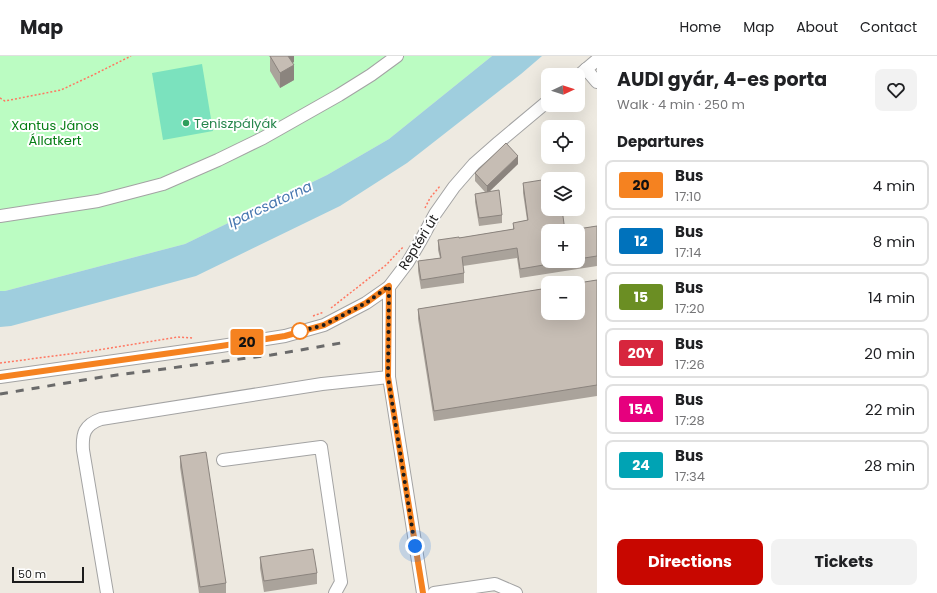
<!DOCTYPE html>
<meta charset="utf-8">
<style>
:root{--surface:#fff;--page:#f2f2f2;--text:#202124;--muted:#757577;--line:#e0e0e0;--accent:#c80700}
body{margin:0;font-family:Poppins,sans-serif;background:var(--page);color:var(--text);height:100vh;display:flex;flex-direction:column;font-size:15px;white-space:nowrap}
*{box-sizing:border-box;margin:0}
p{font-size:13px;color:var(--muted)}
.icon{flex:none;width:22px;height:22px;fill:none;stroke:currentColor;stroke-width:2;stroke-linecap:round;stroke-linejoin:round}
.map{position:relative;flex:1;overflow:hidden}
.panel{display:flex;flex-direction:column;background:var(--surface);width:340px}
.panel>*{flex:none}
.badge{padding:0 8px;border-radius:3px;font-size:14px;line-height:26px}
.needle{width:26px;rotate:86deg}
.tools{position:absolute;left:541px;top:12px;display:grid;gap:8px}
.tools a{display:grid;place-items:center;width:44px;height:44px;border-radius:8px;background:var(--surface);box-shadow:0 4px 16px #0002;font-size:20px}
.scale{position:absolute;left:12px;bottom:10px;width:72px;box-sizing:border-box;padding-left:4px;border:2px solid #1c1c1c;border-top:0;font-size:11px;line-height:14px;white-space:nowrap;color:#1c1c1c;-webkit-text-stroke:3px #fff;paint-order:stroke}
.you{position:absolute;width:20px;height:20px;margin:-10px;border:3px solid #fff;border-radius:50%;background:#1a73e8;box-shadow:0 0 0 6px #1a73e833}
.map>.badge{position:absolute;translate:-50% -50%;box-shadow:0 0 0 2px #fff}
h2{padding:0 20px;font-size:15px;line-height:36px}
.round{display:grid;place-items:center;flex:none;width:42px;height:42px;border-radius:8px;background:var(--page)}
.head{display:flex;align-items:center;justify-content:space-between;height:68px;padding:0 20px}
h1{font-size:19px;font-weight:700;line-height:30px}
.action{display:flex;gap:8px;margin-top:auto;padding:8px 20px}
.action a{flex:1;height:46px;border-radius:8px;background:var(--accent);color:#fff;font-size:16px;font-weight:700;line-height:46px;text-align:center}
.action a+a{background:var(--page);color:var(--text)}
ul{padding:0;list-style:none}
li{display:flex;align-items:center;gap:12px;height:50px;margin:0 8px 6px;padding:0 12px;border:2px solid var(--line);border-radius:8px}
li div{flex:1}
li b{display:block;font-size:15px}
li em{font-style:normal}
li .badge{min-width:44px;font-weight:700;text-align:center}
header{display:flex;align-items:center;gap:24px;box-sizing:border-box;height:56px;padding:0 20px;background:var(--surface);border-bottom:1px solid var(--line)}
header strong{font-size:19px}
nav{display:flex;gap:22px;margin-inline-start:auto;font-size:14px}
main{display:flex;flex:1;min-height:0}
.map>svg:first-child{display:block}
</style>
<header>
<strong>Map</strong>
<nav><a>Home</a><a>Map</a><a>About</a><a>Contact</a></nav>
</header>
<main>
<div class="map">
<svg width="597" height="537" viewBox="0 0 597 537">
<rect width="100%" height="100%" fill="#eeeae1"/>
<path fill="#bbfcc2" d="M0,0H492L389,83L327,119L185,188L5,235H0Z"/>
<path fill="#7be2be" d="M202,8L213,75L163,84L152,17Z"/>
<path fill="#9fcede" d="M492,0H542L521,18L407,107L340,150L196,220L11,270L0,271V235H5L185,188L327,119L389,83Z"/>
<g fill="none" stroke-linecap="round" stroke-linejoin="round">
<defs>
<g id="minor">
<path d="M586,13L597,26"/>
<path d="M578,20L597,4"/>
<path d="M0,160L98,145L163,128L218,104L263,82L339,39L371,19L397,0"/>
<path d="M389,231V321L423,537"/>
<path d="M0,321L221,290L285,280L324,269L366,247L389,231L408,206L421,184L435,158L454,131L474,108L499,86L548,45"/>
<path d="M223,404L321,391L341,526L335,537"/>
<path d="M107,537L83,394C82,378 84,369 101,363L322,328L389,321"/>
<path d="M434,537L495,528L516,537"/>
</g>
</defs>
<use href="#minor" stroke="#a3a3a3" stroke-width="14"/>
<g stroke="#ff7761" stroke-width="1.5" stroke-dasharray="2 2" stroke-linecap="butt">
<path d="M0,42L5,45L61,34L93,19L131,0"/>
<path d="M425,152L430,142L440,130"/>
<path d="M331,252L386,209L404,190"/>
<path d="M313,260L324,256"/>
<path d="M0,307L92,295L178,281L194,282"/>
</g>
<use href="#minor" stroke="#fff" stroke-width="12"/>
<path stroke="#6a6a6a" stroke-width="3" stroke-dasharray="8 8" stroke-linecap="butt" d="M0,338L102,321L271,299L341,287"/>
</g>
<g fill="#aaa39b" fill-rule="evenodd">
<path d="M269,0H294V6L292,7L294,24L280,32L270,15V1Z"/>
<path d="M518,108L489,135L502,159V167L479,170L475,146V138L485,136L475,125V117Z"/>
<path d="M523,127L565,175L597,170V210L520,222L517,202L463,210L464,217V227L421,233L418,215V205L440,202L438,194V184L459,182L513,173V167L527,164L523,137ZM578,175V205H548Z"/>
<path d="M597,224V340L434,365L418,263V253Z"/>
<path d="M180,400L226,527V537H199L180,411Z"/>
<path d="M260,501L317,517V528L264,536L260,512Z"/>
</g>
<g fill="#8b847e">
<path d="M286,0H294V6L286,11Z"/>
<path d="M294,9V24L280,32V17Z"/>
<path d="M518,100V108L487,138V130Z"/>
</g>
<g fill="#c6bdb4" stroke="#8b847e">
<path d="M270,0H288L294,9L280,17Z"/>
<path d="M506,87L518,100L487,130L475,117Z"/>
<path d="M557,122V123H549Z"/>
<path d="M548,123V153H562L565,175H548V205H567L520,213L517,192L462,201L464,217L421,224L418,205L441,202L438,184L459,181V182L514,173L513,167L528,164L523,127Z"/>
<path d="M499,134L502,159L479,162L475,138Z"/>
<path d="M597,170V200L578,203V175H565Z"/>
<path d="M597,224V329L434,355L418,253L548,232V257H578V227Z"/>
<path d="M206,396L226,527L200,531L180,400Z"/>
<path d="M313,493L317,517L264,525L260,501Z"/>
</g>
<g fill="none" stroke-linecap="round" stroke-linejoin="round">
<defs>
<path id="line" d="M0,321L221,290L285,280L324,269L366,247L389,230L388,321L423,537"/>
</defs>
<use href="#line" stroke="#fff" stroke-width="9"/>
<use href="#line" stroke="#f58220" stroke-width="6"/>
<path stroke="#1c1c1c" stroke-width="4" stroke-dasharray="0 7.2" d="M300,275L298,276L324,269L366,247L389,230L388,321L415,490"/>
</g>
<circle fill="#2e9e5b" stroke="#fff" stroke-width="1.5" cx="186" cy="67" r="4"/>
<circle fill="#fff" stroke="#f58220" stroke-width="2" cx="300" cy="275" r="8"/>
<g text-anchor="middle" stroke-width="4" stroke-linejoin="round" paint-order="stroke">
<g font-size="13" fill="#27864d" stroke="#fff" text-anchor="start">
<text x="194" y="72">Teniszpályák</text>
</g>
<g font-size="13" fill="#067e15" stroke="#fff">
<text x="55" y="74">Xantus János<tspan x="55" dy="15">Állatkert</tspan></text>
</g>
<g font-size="13" fill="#1c1c1c" stroke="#fff">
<text transform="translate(418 186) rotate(-58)" y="5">Reptéri út</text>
</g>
<g font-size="14" font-style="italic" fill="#4576af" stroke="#fff">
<text transform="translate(270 148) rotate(-25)" y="5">Iparcsatorna</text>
</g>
</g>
</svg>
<div class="tools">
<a><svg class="needle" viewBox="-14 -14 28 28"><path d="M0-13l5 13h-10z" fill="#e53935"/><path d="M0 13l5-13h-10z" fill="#757577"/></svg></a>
<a><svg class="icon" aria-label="locate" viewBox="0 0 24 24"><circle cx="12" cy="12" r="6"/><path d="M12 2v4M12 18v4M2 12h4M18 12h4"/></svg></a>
<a><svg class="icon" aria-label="layers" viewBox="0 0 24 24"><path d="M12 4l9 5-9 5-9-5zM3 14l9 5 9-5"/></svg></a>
<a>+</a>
<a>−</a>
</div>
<div class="scale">50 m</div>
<div class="you" style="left:415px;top:490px"></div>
<b class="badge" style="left:247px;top:286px;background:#f58220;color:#111">20</b>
</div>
<section class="panel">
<div class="head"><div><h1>AUDI gyár, 4-es porta</h1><p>Walk · 4 min · 250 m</p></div><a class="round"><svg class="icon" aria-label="heart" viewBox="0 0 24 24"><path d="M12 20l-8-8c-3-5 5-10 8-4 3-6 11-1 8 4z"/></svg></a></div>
<h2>Departures</h2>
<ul>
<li><span class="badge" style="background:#f58220;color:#111">20</span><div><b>Bus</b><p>17:10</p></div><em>4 min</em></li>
<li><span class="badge" style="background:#0072bc;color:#fff">12</span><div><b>Bus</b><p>17:14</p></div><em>8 min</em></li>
<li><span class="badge" style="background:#6b8e23;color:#fff">15</span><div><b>Bus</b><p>17:20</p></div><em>14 min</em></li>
<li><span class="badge" style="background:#d7263d;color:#fff">20Y</span><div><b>Bus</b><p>17:26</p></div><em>20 min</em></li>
<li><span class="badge" style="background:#e6007e;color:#fff">15A</span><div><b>Bus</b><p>17:28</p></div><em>22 min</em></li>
<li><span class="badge" style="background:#00a3b4;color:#fff">24</span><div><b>Bus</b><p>17:34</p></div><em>28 min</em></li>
</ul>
<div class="action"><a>Directions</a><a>Tickets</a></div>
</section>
</main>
